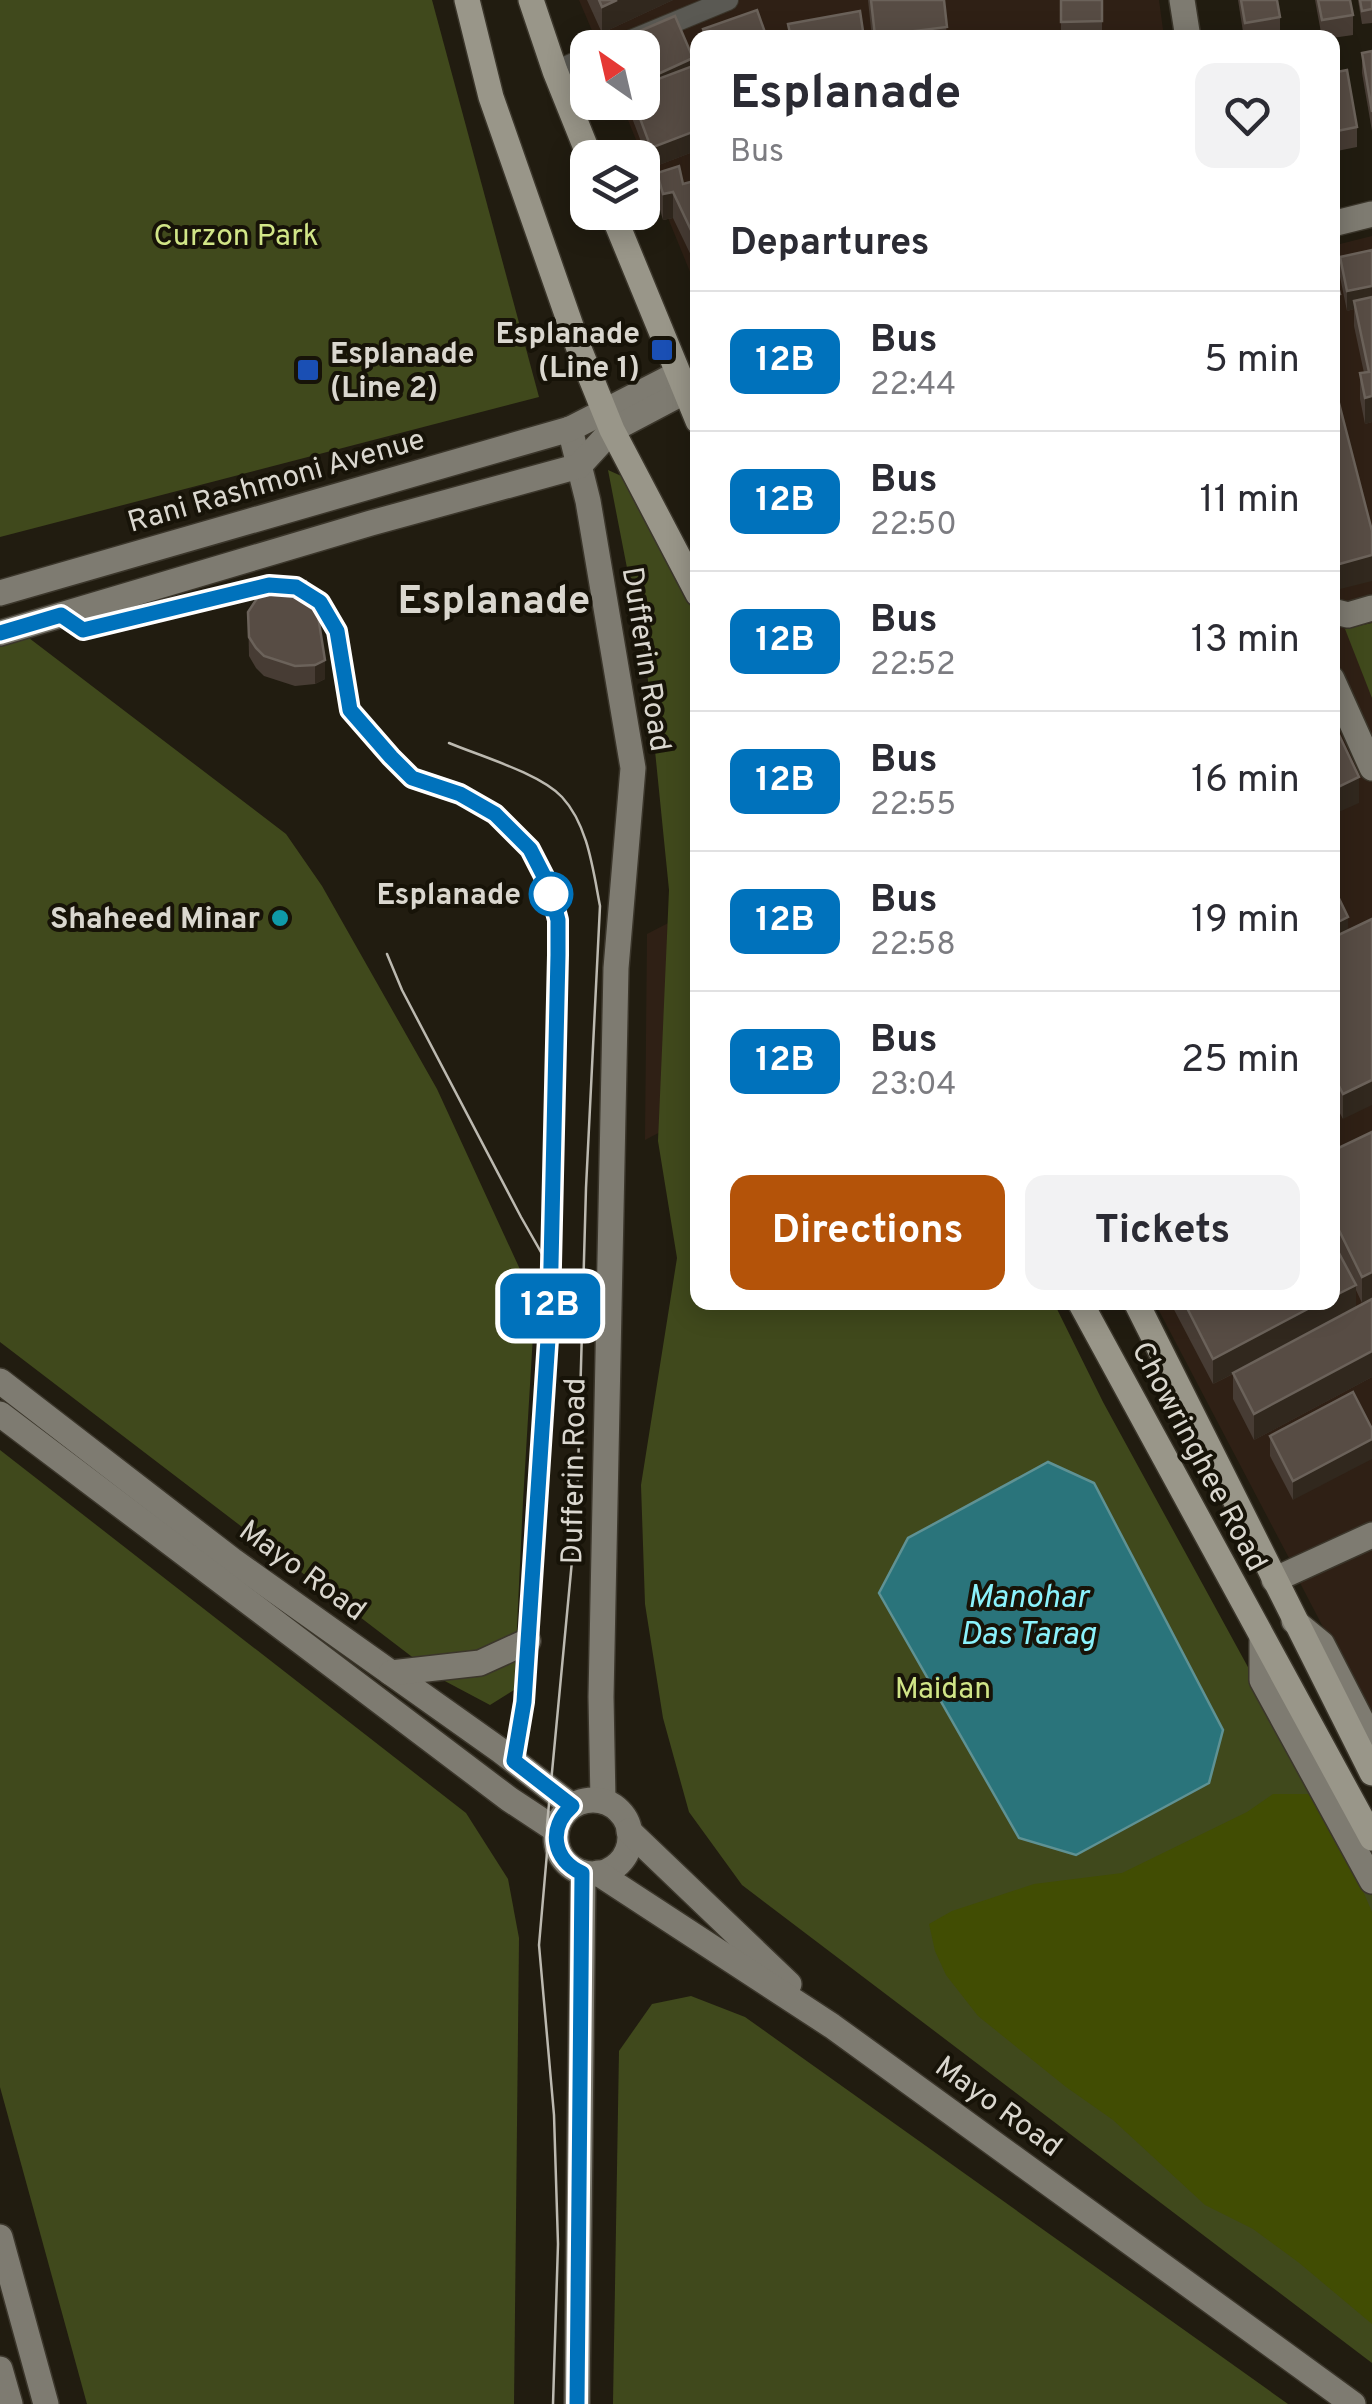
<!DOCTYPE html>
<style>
:root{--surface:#fff;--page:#f2f2f3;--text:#2b2b33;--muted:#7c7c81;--line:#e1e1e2;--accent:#b45309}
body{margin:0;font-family:Overpass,sans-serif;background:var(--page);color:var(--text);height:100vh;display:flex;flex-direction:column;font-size:38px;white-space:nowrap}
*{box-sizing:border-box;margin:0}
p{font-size:32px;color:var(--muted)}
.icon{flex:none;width:55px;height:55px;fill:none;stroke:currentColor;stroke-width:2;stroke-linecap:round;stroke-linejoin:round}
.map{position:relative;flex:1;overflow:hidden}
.drawer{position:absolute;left:690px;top:30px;width:650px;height:1280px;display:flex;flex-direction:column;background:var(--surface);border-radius:20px;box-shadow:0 5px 25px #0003}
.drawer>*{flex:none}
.badge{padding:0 20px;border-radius:15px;font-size:35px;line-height:65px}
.needle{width:65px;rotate:326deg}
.controls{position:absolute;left:570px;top:30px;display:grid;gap:20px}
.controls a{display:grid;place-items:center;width:90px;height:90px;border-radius:20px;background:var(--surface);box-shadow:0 5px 25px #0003;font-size:50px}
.map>.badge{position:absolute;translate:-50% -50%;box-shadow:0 0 0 5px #fff}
h2{padding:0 40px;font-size:38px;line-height:90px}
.round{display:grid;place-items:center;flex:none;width:105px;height:105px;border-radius:20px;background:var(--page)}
.head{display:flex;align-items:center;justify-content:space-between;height:170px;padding:0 40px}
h1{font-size:48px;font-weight:700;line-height:75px}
.action{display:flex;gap:20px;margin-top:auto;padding:20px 40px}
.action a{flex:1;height:115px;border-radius:20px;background:var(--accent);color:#fff;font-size:40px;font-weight:700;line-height:115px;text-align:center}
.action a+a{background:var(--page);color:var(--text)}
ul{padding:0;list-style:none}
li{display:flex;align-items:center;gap:30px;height:140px;padding:0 40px;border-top:2px solid var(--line)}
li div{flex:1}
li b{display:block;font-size:38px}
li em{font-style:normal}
li .badge{min-width:110px;font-weight:700;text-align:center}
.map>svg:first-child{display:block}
</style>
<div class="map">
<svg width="1372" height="2404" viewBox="0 0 1372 2404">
<rect width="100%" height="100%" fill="#211c10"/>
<g fill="#2f2015">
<path d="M579,0H1159L1164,37L698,38L697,289L621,103L642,102V48L599,47Z"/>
<path d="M1372,236V1523L1290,1560L1155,1303L1332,1302V246Z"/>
<path d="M697,908V1113L645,1140L647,934Z"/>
<path d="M1372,1546V1721L1298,1579Z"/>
</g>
<g fill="#40491c">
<path d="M0,0H432L539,397L0,537Z"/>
<path d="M608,470L657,492L697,574L698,1302L1054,1303L1103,1402L1372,1894V2363L742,1885L689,1812L663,1718L645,1604L641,1485L677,1258L658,1141L669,890L647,671Z"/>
<path d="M1372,623V698L1345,629Z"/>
<path d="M29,638L286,834L322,886L437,1089L535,1302L523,1501L514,1690L490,1705L441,1679L0,1342V647Z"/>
<path d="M0,1450L466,1813L508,1879L519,1938L514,2404H87L0,2087Z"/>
<path d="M691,1996L745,2017L1288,2404H613L619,2051L652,2004Z"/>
</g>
<path fill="#414d03" d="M1273,1794H1321L1372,1912V2324L1298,2262L1253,2229L1205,2205L1113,2120L1066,2087L978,2016L946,1975L935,1951L929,1924L952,1911L1034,1884L1122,1873L1247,1812Z"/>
<path fill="#2a747b" stroke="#5f9294" stroke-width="2.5" d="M1048,1462L1094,1483L1223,1730L1209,1783L1076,1855L1019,1838L879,1593L908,1538Z"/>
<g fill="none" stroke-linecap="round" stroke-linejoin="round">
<defs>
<g id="street">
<path d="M612,48L728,0"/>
<path d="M555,71L588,57"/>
</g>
<g id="secondary">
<path d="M1182,0L1188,38"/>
<path d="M1332,224L1372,214"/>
<path d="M570,429L588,501L633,768L616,968L601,1697L603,1801"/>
<path d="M0,593L570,429L677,374"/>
<path d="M1332,611L1348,615L1372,608"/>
<path d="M0,633L371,523L579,466L612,430L684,392L698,388"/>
<path d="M1332,679L1372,768"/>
<path d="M0,1381L232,1560L501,1751L572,1806"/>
<path d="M0,1414L509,1799L556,1830"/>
<path d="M1274,1580L1372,1535"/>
<path d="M1294,1621L1322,1644L1372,1741"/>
<path d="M1262,1641V1680L1372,1881"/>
<path d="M391,1673L480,1663L528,1641"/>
<circle cx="593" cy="1837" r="37"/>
<path d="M629,1831L789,1984"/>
<path d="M598,1873L832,2026L1353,2404"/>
<path d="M0,2237L46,2404"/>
<path d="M0,2369L10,2404"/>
<path d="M577,2404L583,1873"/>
</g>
<g id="primary">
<path d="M467,0L491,97L578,346L612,430L698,594"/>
<path d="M531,0L555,71L590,158"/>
<path d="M612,212L698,421"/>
<path d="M1080,1302L1372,1838"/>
<path d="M1136,1302L1372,1773"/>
</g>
</defs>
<use href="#street" stroke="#3b362b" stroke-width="22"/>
<use href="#secondary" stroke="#3b362b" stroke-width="28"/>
<use href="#primary" stroke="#3b362b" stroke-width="28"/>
<use href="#street" stroke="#5a5953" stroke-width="20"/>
<use href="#secondary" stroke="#7e7b71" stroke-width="25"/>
<use href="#primary" stroke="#999689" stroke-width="25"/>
<g stroke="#bcb9b0" stroke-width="2.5">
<path d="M449,743C480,756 539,773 562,797C588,825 593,870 600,906L586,1188L577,1508L547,1825V1853L539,1945L554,2115L558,2244L553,2404"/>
<path d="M387,954L402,990L521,1217L574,1310"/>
</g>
</g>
<g fill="#473c34">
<path d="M587,0H673L602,33Z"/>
<path d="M868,0H944L947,38H872Z"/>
<path d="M1061,0H1102V34L1061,35Z"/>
<path d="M1238,0H1277L1280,17V36L1244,38Z"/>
<path d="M1315,0H1350L1353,15V35L1332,38H1322Z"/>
<path d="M1358,0H1372V23L1362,24Z"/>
<path d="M640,31L693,65L698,64V150L651,168L629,110V102H642L655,80L640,44Z"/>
<path d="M1372,51V131L1362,73V53Z"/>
<path d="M1332,73L1357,127V147L1332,152Z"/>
<path d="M657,173L683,184L698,180V270L673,218L663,220L657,199Z"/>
<path d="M1372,250V422L1365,424L1360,399V373H1364L1354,326V309L1347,311L1340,277V257Z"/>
<path d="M308,597L325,679L315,684L295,686L264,676L256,668L249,656L248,612Z"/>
<path d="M1332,884L1348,917L1343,1119L1335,1104V1121L1332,1123Z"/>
<path d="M1372,1132L1362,1303L1356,1290V1308L1372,1299V1377L1254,1440L1233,1399V1374L1213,1384L1170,1302H1332V1151Z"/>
<path d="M1353,1392L1293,1500L1270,1456V1436Z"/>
</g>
<g fill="#31281e">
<path d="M617,0H673L602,33V7Z"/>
<path d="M693,58V72L658,87V74Z"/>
<path d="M698,130V150L651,168V148Z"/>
<path d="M673,192V218L663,220V194Z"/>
<path d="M1372,286V305L1354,301V309L1347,311V291Z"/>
<path d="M1340,294V320L1332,322V296Z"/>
<path d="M1372,396V422L1365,424V398Z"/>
<path d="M1372,555V581L1332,591V566Z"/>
<path d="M325,660V679L315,684V665Z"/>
<path d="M1359,777V803L1332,815V790Z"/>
<path d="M1348,917V943L1332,950V925Z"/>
<path d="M1372,1080V1105L1343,1119V1094Z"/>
<path d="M1335,1096V1121L1332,1123V1097Z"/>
<path d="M1372,1272V1298L1362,1303V1277Z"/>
<path d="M1356,1285V1311L1213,1384V1359L1321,1302H1332V1297Z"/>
<path d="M1372,1351V1377L1254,1440V1414Z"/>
<path d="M1372,1439V1459L1293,1500V1481Z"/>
</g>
<g fill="#574c44" stroke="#6b625a" stroke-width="2.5">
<path d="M599,0H617L602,7Z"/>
<path d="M871,0H944L947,27L875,36Z"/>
<path d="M1061,0H1102V21L1061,22Z"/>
<path d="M1241,0H1277L1280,17L1245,23Z"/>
<path d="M1318,0H1350L1353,15L1322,20Z"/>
<path d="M1360,0H1372V9L1362,11Z"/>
<path d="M757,10L767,38H706L703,29Z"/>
<path d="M860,11L864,38H791L788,24Z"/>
<path d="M675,16L693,58L658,74L640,31Z"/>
<path d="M1372,51V112L1362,53Z"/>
<path d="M698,64V130L651,148L634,102H642V85Z"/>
<path d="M1347,70L1357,127L1332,132V73Z"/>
<path d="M679,166L683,184L698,180V245L673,192L663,194L657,173Z"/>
<path d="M1372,250V286L1347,291L1340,257Z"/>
<path d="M1332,265L1340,294L1332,296Z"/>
<path d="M1372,297V396L1365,398L1360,373L1369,372L1354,301Z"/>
<path d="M1332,376L1372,531V555L1332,566Z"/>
<path d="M306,581L308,597H315L325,660L315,665L295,666L264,656L256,648L249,637L248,612L266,585Z"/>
<path d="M1332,720L1359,777L1332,790Z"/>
<path d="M1332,884L1348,917L1332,925Z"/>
<path d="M1372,919V1080L1343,1094L1332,1072V938Z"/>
<path d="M1372,1132V1272L1362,1277L1332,1216V1151Z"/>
<path d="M1332,1240L1356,1285L1332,1297Z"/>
<path d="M1372,1299V1351L1254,1414L1233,1373Z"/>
<path d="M1184,1302H1321L1213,1359Z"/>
<path d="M1353,1392L1372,1429V1439L1293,1481L1270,1436Z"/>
</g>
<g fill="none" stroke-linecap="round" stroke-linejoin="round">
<defs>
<path id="line" d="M0,633L61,615L83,630L269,585L296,587L320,602L337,631L350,710L391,757L412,778L460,794L495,814L530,849L549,886L558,920V955L550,1309L524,1702L514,1761L572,1806C547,1828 553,1860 582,1873L577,2404"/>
</defs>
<use href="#line" stroke="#fff" stroke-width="22"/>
<use href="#line" stroke="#0072bc" stroke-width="15"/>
</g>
<g fill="#1a4fb4" stroke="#171308" stroke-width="4">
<rect x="650" y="338" width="24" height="24" rx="5"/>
<rect x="296" y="358" width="24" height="24" rx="5"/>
</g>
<circle fill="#fff" stroke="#0072bc" stroke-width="5" cx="551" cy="894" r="20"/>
<circle fill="#0f9aa8" stroke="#171308" stroke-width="4" cx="280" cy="918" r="10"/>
<g text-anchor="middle" stroke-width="8" stroke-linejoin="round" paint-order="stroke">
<g font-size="30" fill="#d1e587" stroke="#171308">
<text x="236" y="245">Curzon Park</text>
<text x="943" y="1698">Maidan</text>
</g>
<g font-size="30" font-weight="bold" fill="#dad7cf" stroke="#171308" text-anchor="end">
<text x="640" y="343">Esplanade<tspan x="640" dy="34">(Line 1)</tspan></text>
<text x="330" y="363" text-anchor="start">Esplanade<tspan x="330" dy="34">(Line 2)</tspan></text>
<text x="260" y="928">Shaheed Minar</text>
</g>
<g font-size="30" fill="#dad7cf" stroke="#171308">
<text transform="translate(276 480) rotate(-16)" y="10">Rani Rashmoni Avenue</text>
<text transform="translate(647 659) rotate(81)" y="10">Dufferin Road</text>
<text transform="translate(1200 1456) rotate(62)" y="10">Chowringhee Road</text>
<text transform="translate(573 1471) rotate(-89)" y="10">Dufferin Road</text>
<text transform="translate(303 1570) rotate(36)" y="10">Mayo Road</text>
<text transform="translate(999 2106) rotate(36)" y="10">Mayo Road</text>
</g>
<g font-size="30" font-weight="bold" fill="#dad7cf" stroke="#171308" text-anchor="end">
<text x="521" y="904">Esplanade</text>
</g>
<g font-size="32" font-style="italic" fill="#8bf2fc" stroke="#171308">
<text x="1028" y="1607">Manohar<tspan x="1028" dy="37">Das Tarag</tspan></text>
</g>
<g font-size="40" font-weight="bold" fill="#dad7cf" stroke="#171308">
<text x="494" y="613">Esplanade</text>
</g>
</g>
</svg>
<div class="controls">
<a><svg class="needle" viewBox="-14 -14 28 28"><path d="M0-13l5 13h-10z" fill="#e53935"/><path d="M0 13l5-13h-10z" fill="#7c7c81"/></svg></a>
<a><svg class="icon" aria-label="layers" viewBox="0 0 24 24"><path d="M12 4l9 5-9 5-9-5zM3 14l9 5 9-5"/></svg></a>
</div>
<b class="badge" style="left:550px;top:1306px;background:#0072bc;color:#fff">12B</b>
<section class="drawer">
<div class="head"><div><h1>Esplanade</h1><p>Bus</p></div><a class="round"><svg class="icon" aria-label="heart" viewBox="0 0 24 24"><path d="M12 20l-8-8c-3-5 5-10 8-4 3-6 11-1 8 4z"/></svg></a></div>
<h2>Departures</h2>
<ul>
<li><span class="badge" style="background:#0072bc;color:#fff">12B</span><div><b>Bus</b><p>22:44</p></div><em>5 min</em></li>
<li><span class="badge" style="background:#0072bc;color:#fff">12B</span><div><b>Bus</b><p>22:50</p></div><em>11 min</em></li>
<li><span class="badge" style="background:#0072bc;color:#fff">12B</span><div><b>Bus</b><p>22:52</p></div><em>13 min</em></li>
<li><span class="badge" style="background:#0072bc;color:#fff">12B</span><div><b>Bus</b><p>22:55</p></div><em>16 min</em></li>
<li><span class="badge" style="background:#0072bc;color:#fff">12B</span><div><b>Bus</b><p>22:58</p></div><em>19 min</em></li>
<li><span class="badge" style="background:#0072bc;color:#fff">12B</span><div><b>Bus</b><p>23:04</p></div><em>25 min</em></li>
</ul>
<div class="action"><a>Directions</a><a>Tickets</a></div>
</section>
</div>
